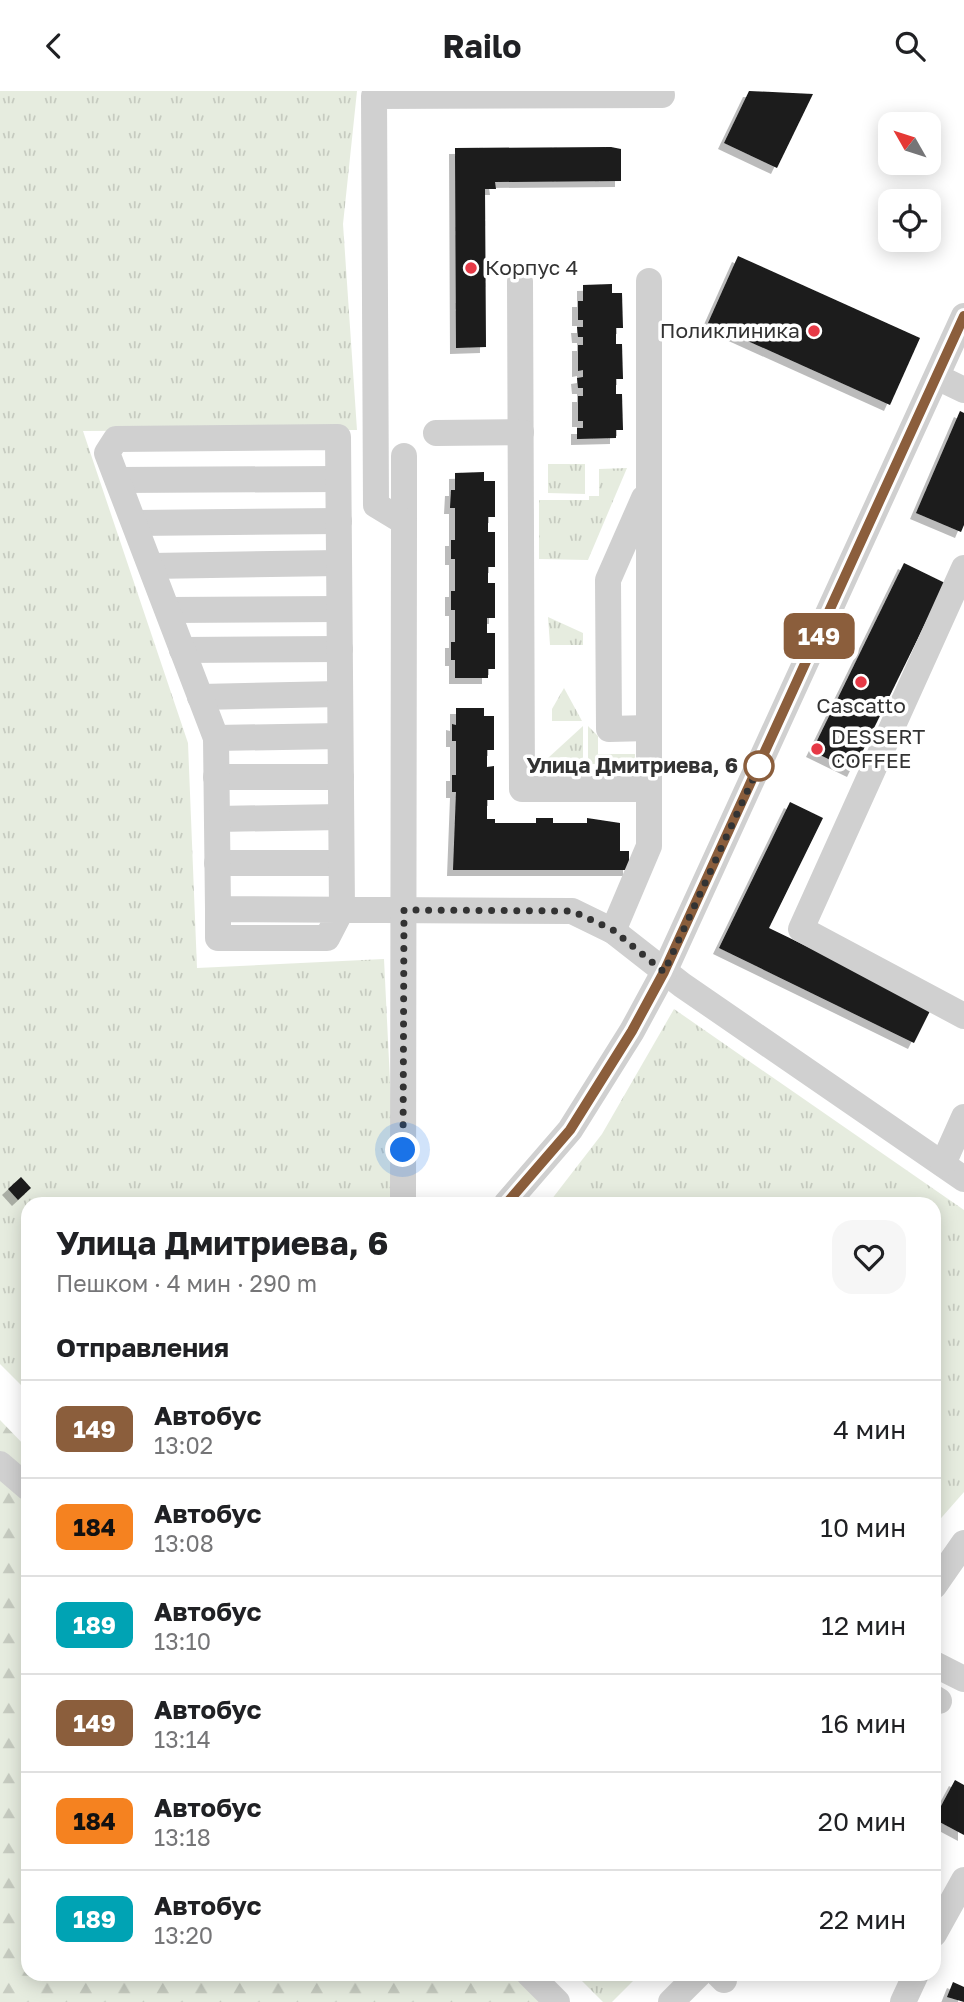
<!DOCTYPE html>
<html lang="ru">
<meta charset="utf-8">
<style>
:root{--surface:#fff;--page:#f6f6f6;--text:#202124;--muted:#757577;--line:#e0e0e0}
body{margin:0;font-family:"Golos Text",sans-serif;background:var(--page);color:var(--text);height:100vh;display:flex;flex-direction:column;font-size:26px;white-space:nowrap}
*{box-sizing:border-box;margin:0}
p{font-size:23px;color:var(--muted)}
.icon{flex:none;width:38px;height:38px;fill:none;stroke:currentColor;stroke-width:2;stroke-linecap:round;stroke-linejoin:round}
.map{position:relative;flex:1;overflow:hidden}
.drawer{position:absolute;left:21px;top:1106px;width:920px;height:784px;display:flex;flex-direction:column;background:var(--surface);border-radius:21px;box-shadow:0 4px 18px #0003}
.drawer>*{flex:none}
.badge{padding:0 14px;border-radius:10px;font-size:24px;line-height:46px}
.needle{width:46px;rotate:309deg}
.fabs{position:absolute;left:878px;top:21px;display:grid;gap:14px}
.fabs a{display:grid;place-items:center;width:63px;height:63px;border-radius:14px;background:var(--surface);box-shadow:0 4px 18px #0003;font-size:35px}
.you{position:absolute;width:35px;height:35px;margin:-18px;border:5px solid #fff;border-radius:50%;background:#1a73e8;box-shadow:0 0 0 10px #1a73e833}
.map>.badge{position:absolute;translate:-50% -50%;box-shadow:0 0 0 4px #fff}
h2{padding:0 35px;font-size:26px;line-height:63px}
.round{display:grid;place-items:center;flex:none;width:74px;height:74px;border-radius:21px;background:var(--page)}
.head{display:flex;align-items:center;justify-content:space-between;height:119px;padding:0 35px}
h1{font-size:33px;font-weight:700;line-height:52px}
ul{padding:0;list-style:none}
li{display:flex;align-items:center;gap:21px;height:98px;padding:0 35px;border-top:2px solid var(--line)}
li div{flex:1}
li b{display:block;font-size:26px}
li em{font-style:normal}
li .badge{min-width:77px;font-weight:700;text-align:center}
header{display:flex;justify-content:space-between;align-items:center;height:91px;padding:0 35px;background:var(--surface);font-size:32px;font-weight:700}
.map>svg:first-child{display:block}
</style>
<header><svg class="icon" aria-label="back" viewBox="0 0 24 24"><path d="M15 5l-7 7 7 7"/></svg>Railo<svg class="icon" aria-label="search" viewBox="0 0 24 24"><circle cx="10" cy="10" r="6"/><path d="M15 15l6 6"/></svg></header>
<div class="map">
<svg width="964" height="1911" viewBox="0 0 964 1911">
<defs>
<pattern id="grass-tufts" width="24" height="20" patternUnits="userSpaceOnUse" patternTransform="scale(1.75)"><rect width="24" height="20" fill="#e6ecdf"/><path d="M3 7l-1-3M5 7V3M7 7l1-3M15 17l-1-3M17 17v-4M19 17l1-3" fill="none" stroke="#c6cbc0"/></pattern>
<pattern id="forest-firs" width="22" height="20" patternUnits="userSpaceOnUse" patternTransform="scale(1.75)"><rect width="22" height="20" fill="#e6ecdf"/><path d="M5 1l3.5 6h-7zM16 11l3.5 6h-7z" fill="#c6cbc0"/></pattern>
<filter id="shadow"><feDropShadow dx="-6" dy="6" stdDeviation="0" flood-color="#0004"/></filter>
</defs>
<rect width="100%" height="100%" fill="#fff"/>
<g fill="url(#grass-tufts)">
<path d="M0,0H357L343,133L357,339L83,340L188,652L197,877L384,868L396,1113H28V1301L0,1273Z"/>
<path d="M548,373H585V403L548,402Z"/>
<path d="M627,377L588,469L539,468V409H589V405H599V378Z"/>
<path d="M548,526L583,542V554H550Z"/>
<path d="M564,597L582,630H552V618Z"/>
<path d="M583,635V674L566,666L548,667Z"/>
<path d="M588,635L598,645V663H635V673H588Z"/>
<path d="M674,918L964,1119V1401L935,1434L934,1113H548L602,1043Z"/>
<path d="M575,1883H640L612,1911H603Z"/>
</g>
<path fill="url(#forest-firs)" d="M0,1329L28,1358V1883H524L551,1911H0Z"/>
<g fill="#1a1a1a" filter="url(#shadow)">
<path d="M749,0L813,3L777,77L724,52Z"/>
<path d="M611,56L621,58V90L495,91L496,98H485L486,256L456,257L455,57Z"/>
<path d="M738,165L920,247L890,314L708,232Z"/>
<path d="M612,193V202H622L623,237H616V253H622L623,288H616V303H622L623,339H616V347L577,348V337H583V330H578V305H583V297H578L577,287L583,286V279L578,280V254H583V246H578L577,236H583V229H578V210H583V194Z"/>
<path d="M960,320L964,322V434L961,441L916,422Z"/>
<path d="M484,381V390H495V426H488V441H495V476H488V492H495V527H487V542H495V578H488V587H455V569H451V551H455V519H451V500H455V468H451V449H455V417H450L451,399H455V382Z"/>
<path d="M904,472L945,492L853,680L812,660Z"/>
<path d="M456,617H484V625H494V659H487V676L494,675V709H487V728H495V732H536V727H553V732H587V727L620,732V760H629V779H453L456,701H452V684H456V650H452V633L456,634Z"/>
<path d="M790,711L823,727L769,837L932,916L914,952L719,857Z"/>
<path d="M21,1086L31,1097L18,1109L8,1098Z"/>
<path d="M955,1689L964,1694V1744L934,1728Z"/>
<path d="M953,1891L964,1896V1911L947,1906Z"/>
</g>
<g fill="none" stroke-linecap="round" stroke-linejoin="round">
<g stroke="#d0d0d0" stroke-width="26">
<path d="M520,190L522,698H649"/>
<path d="M937,286L964,299"/>
<path d="M436,342L521,341"/>
<path d="M404,365V431"/>
<path d="M118,389L338,388"/>
<path d="M644,407L608,489L609,638L649,637"/>
<path d="M135,432L339,430"/>
<path d="M151,475L339,472"/>
<path d="M964,477L801,838L964,925"/>
<path d="M168,519L339,518"/>
<path d="M182,559L340,558"/>
<path d="M200,606L340,603"/>
<path d="M216,647L340,645"/>
<path d="M216,686H341"/>
<path d="M217,728L341,726"/>
<path d="M217,772H341"/>
<path d="M218,818V847H327L342,818L338,346L116,348L107,362L216,647L218,818L572,820L613,840L682,894L964,1088"/>
<path d="M613,840L649,755V190"/>
<path d="M943,1073L964,1026"/>
<path d="M403,1113L404,431L376,414L374,5L662,4"/>
<path d="M506,1113L570,1039L632,940L664,881L964,225"/>
<path d="M0,1373L28,1397"/>
<path d="M934,1495L964,1452"/>
<path d="M934,1573L964,1588"/>
<path d="M934,1607L939,1610"/>
<path d="M934,1843L964,1789"/>
<path d="M529,1883L557,1911"/>
<path d="M718,1883L724,1889"/>
<path d="M671,1911L699,1883"/>
<path d="M903,1911L916,1883"/>
</g>
</g>
<g fill="none" stroke-linecap="round" stroke-linejoin="round">
<defs>
<path id="line" d="M506,1113L570,1039L632,940L664,881L964,225"/>
</defs>
<use href="#line" stroke="#fff" stroke-width="16"/>
<use href="#line" stroke="#8b5e3c" stroke-width="10"/>
<path stroke="#333" stroke-width="7" stroke-dasharray="0 12.6" d="M403,1059L404,819L572,820L613,839L664,881L759,675"/>
</g>
<g fill="#e63946" stroke="#fff" stroke-width="2.5">
<circle cx="471" cy="177" r="7"/>
<circle cx="814" cy="240" r="7"/>
<circle cx="861" cy="591" r="7"/>
<circle cx="817" cy="658" r="7"/>
</g>
<circle fill="#fff" stroke="#8b5e3c" stroke-width="3.5" cx="759" cy="675" r="14"/>
<g text-anchor="middle" stroke-width="7" stroke-linejoin="round" paint-order="stroke">
<g font-size="21" fill="#333" stroke="#fff" text-anchor="start">
<text x="485" y="184">Корпус 4</text>
<text x="800" y="247" text-anchor="end">Поликлиника</text>
<text x="861" y="622" text-anchor="middle">Cascatto</text>
<text x="831" y="653">DESSERT<tspan x="831" dy="24">COFFEE</tspan></text>
</g>
<g font-size="21" font-weight="bold" fill="#333" stroke="#fff" text-anchor="end">
<text x="738" y="682">Улица Дмитриева, 6</text>
</g>
</g>
</svg>
<div class="fabs">
<a><svg class="needle" viewBox="-14 -14 28 28"><path d="M0-13l5 13h-10z" fill="#e53935"/><path d="M0 13l5-13h-10z" fill="#757577"/></svg></a>
<a><svg class="icon" aria-label="locate" viewBox="0 0 24 24"><circle cx="12" cy="12" r="6"/><path d="M12 2v4M12 18v4M2 12h4M18 12h4"/></svg></a>
</div>
<div class="you" style="left:403px;top:1059px"></div>
<b class="badge" style="left:819px;top:545px;background:#8b5e3c;color:#fff">149</b>
<section class="drawer">
<div class="head"><div><h1>Улица Дмитриева, 6</h1><p>Пешком · 4 мин · 290 m</p></div><a class="round"><svg class="icon" aria-label="heart" viewBox="0 0 24 24"><path d="M12 20l-8-8c-3-5 5-10 8-4 3-6 11-1 8 4z"/></svg></a></div>
<h2>Отправления</h2>
<ul>
<li><span class="badge" style="background:#8b5e3c;color:#fff">149</span><div><b>Автобус</b><p>13:02</p></div><em>4 мин</em></li>
<li><span class="badge" style="background:#f58220;color:#111">184</span><div><b>Автобус</b><p>13:08</p></div><em>10 мин</em></li>
<li><span class="badge" style="background:#00a3b4;color:#fff">189</span><div><b>Автобус</b><p>13:10</p></div><em>12 мин</em></li>
<li><span class="badge" style="background:#8b5e3c;color:#fff">149</span><div><b>Автобус</b><p>13:14</p></div><em>16 мин</em></li>
<li><span class="badge" style="background:#f58220;color:#111">184</span><div><b>Автобус</b><p>13:18</p></div><em>20 мин</em></li>
<li><span class="badge" style="background:#00a3b4;color:#fff">189</span><div><b>Автобус</b><p>13:20</p></div><em>22 мин</em></li>
</ul>
</section>
</div>
